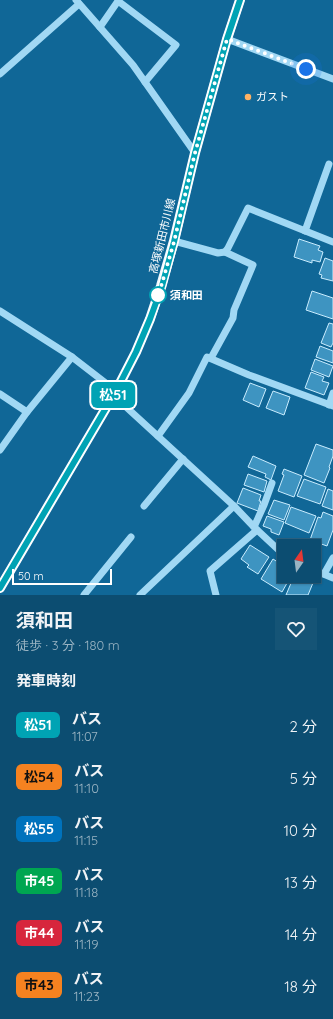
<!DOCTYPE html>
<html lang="ja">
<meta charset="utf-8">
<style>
:root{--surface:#0c4d71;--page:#155476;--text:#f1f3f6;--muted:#9ab4c3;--line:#2c6484}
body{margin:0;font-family:Quicksand,"Noto Sans JP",sans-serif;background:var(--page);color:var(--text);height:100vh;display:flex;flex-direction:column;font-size:15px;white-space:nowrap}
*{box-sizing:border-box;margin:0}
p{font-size:13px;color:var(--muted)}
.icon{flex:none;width:22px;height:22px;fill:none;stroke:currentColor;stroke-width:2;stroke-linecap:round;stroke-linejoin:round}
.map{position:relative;height:595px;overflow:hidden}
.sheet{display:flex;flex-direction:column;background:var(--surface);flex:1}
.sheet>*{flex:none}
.badge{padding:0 8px;border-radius:6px;font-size:14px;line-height:26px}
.needle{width:26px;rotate:14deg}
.fabs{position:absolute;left:277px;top:539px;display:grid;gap:8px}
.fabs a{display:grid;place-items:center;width:44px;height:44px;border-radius:0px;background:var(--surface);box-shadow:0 1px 3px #0004,0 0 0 1px var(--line);font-size:20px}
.scale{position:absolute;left:12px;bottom:10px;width:100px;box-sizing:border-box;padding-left:4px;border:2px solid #fff;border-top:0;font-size:11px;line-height:14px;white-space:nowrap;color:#fff;-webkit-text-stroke:3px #106797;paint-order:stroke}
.you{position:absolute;width:20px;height:20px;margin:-10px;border:3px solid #fff;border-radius:50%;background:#1a73e8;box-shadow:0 0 0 6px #1a73e833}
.map>.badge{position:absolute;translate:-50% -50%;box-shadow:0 0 0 2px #fff}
h2{padding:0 16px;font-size:15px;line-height:36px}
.round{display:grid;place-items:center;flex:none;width:42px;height:42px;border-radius:0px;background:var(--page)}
.head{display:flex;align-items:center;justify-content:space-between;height:68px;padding:0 16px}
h1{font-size:19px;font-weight:700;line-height:30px}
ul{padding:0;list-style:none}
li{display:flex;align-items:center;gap:12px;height:52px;padding:0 16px}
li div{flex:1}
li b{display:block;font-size:15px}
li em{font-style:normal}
li .badge{min-width:44px;font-weight:700;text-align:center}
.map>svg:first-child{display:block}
</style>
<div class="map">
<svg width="333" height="595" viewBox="0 0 333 595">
<rect width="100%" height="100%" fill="#106797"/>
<g fill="#3e94c1" stroke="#c9ecfe">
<path d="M299,239L320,246L318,250L323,252L320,262L312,260V263L294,257Z"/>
<path d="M325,258L333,261V281L321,278L322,275L319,274Z"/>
<path d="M312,291L333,298V319L306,310Z"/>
<path d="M329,323L333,324V343L331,347L321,343Z"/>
<path d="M320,346L333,351V363L316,357Z"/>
<path d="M315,359L333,366L329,377L311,370Z"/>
<path d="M311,372L324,377L322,381L329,383L324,395L305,388Z"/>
<path d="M250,383L266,389L259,407L243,400Z"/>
<path d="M273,391L290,397L284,415L266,408Z"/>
<path d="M316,444L333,450V456L329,467L330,468L324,483L304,475Z"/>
<path d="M253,456L276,466L271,480L265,477L266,474L248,467Z"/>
<path d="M284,469L302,476L294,497L278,491L284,475L282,474Z"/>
<path d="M248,474L267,481L264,492L244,485Z"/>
<path d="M304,479L326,487L320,504L297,496Z"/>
<path d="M243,488L261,495L259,501H261L258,511L237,503Z"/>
<path d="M328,489L333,491V510L322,506Z"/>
<path d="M274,500L290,505L284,520L268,514Z"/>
<path d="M291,507L316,516L309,533L285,523Z"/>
<path d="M323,512L333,516V530L327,546L310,540L318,517L321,518Z"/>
<path d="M267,516L284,522L279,535L271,532V529L263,526Z"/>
<path d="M250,545L269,557L258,574L247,567L249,565L241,559Z"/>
<path d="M273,559L284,566V576H291L282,592L261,579Z"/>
<path d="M294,576H312L315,578L308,595H286Z"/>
</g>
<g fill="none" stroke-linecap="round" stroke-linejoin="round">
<g stroke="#a1d8f4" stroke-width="7">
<path d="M76,0L133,65L195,153"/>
<path d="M100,27L118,1L176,45L145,82"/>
<path d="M227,39L333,79"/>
<path d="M0,74L79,4"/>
<path d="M305,231L329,164"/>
<path d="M174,241L218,253L225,252L228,248L248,208L333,242"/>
<path d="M0,311L72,357L116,391"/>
<path d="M211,358L233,318L234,310L253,265L225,252"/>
<path d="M0,394L27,412"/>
<path d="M113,395L234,506L254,527L284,555"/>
<path d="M329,405L333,393"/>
<path d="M158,436L189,393L207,357L249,375L333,406"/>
<path d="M0,450L27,412L72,357"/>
<path d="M144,506L183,459"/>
<path d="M254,527L264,505L272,483"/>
<path d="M314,570L333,578"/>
<path d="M324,574L333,558"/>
<path d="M84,595L131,537"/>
<path d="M140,595L234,506"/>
<path d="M216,595L210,571L257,530"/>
</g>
<path stroke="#eef8ff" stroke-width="10" d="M0,588L116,391L136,352L150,319L161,286L174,241L195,153L227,39L240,0"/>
</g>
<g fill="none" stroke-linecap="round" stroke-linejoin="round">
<defs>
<path id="line" d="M0,588L116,391L136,352L150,319L162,286L174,242L195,153L227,39L240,0"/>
</defs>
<use href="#line" stroke="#fff" stroke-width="9"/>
<use href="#line" stroke="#00a3b4" stroke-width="6"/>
<path stroke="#fff" stroke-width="4" stroke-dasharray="0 7.2" d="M158,295V297L174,242L195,153L227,39L306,69"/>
</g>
<circle fill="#ffb264" stroke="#106797" stroke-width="1.5" cx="248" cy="97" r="4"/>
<circle fill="#fff" stroke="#00a3b4" stroke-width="2" cx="158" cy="295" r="8"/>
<g text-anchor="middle" stroke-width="3" stroke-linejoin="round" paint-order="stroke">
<g font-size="11" fill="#fff" stroke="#106797" text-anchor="start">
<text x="256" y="101">ガスト</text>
</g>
<g font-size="11" fill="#fff" stroke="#106797">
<text transform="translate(162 236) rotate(-76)" y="4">高塚新田市川線</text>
</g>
<g font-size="11" font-weight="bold" fill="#fff" stroke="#106797" text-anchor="start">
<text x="170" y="299">須和田</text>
</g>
</g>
</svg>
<div class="fabs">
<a><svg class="needle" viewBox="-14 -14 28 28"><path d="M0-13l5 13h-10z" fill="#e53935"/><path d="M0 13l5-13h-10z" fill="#9ab4c3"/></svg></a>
</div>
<div class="scale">50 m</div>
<div class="you" style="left:306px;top:69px"></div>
<b class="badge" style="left:113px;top:395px;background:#00a3b4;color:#fff">松51</b>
</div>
<section class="sheet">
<div class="head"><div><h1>須和田</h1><p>徒歩 · 3 分 · 180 m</p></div><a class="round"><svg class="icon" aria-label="heart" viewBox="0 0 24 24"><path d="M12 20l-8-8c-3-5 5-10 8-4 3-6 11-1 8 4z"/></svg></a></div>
<h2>発車時刻</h2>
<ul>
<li><span class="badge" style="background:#00a3b4;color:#fff">松51</span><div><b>バス</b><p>11:07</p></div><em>2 分</em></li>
<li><span class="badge" style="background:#f58220;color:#111">松54</span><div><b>バス</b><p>11:10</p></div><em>5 分</em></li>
<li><span class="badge" style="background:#0072bc;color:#fff">松55</span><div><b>バス</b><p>11:15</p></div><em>10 分</em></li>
<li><span class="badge" style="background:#00a651;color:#fff">市45</span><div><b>バス</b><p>11:18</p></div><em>13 分</em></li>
<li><span class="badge" style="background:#d7263d;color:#fff">市44</span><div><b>バス</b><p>11:19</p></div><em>14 分</em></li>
<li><span class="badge" style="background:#f58220;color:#111">市43</span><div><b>バス</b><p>11:23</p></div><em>18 分</em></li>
</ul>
</section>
